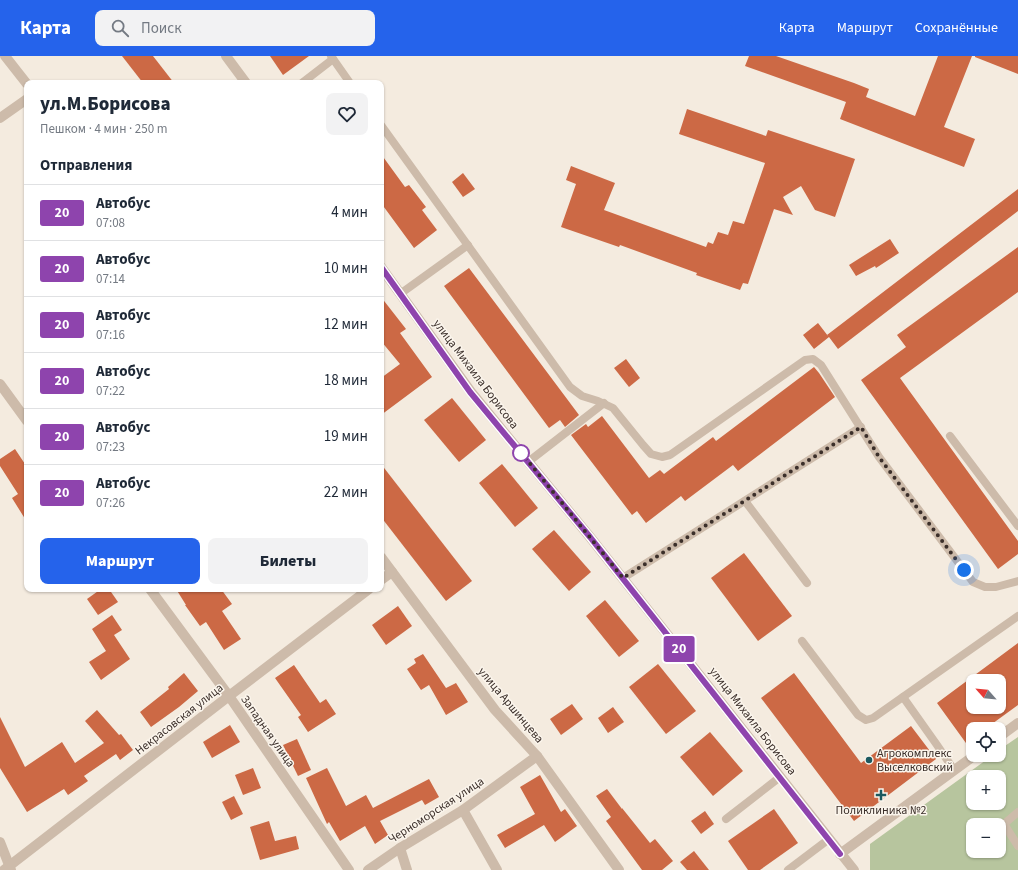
<!DOCTYPE html>
<html lang="ru">
<meta charset="utf-8">
<style>
:root{--surface:#fff;--page:#f2f2f3;--text:#1f2937;--muted:#747a83;--line:#e0e1e3;--accent:#2563eb}
body{margin:0;font-family:"Source Sans 3",sans-serif;background:var(--page);color:var(--text);height:100vh;display:flex;flex-direction:column;font-size:15px;white-space:nowrap}
*{box-sizing:border-box;margin:0}
p{font-size:13px;color:var(--muted)}
.icon{flex:none;width:22px;height:22px;fill:none;stroke:currentColor;stroke-width:2;stroke-linecap:round;stroke-linejoin:round}
.map{position:relative;flex:1;overflow:hidden}
.panel{position:absolute;left:24px;top:24px;width:360px;height:512px;display:flex;flex-direction:column;background:var(--surface);border-radius:8px;box-shadow:0 1px 3px #0004}
.panel>*{flex:none}
.badge{padding:0 8px;border-radius:3px;font-size:14px;line-height:26px}
.needle{width:26px;rotate:297deg}
.controls{position:absolute;left:966px;top:618px;display:grid;gap:8px}
.controls a{display:grid;place-items:center;width:40px;height:40px;border-radius:8px;background:var(--surface);box-shadow:0 1px 3px #0004;font-size:20px}
.you{position:absolute;width:20px;height:20px;margin:-10px;border:3px solid #fff;border-radius:50%;background:#1a73e8;box-shadow:0 0 0 6px #1a73e833}
.map>.badge{position:absolute;translate:-50% -50%;box-shadow:0 0 0 2px #fff}
h2{padding:0 16px;font-size:15px;line-height:36px}
.round{display:grid;place-items:center;flex:none;width:42px;height:42px;border-radius:8px;background:var(--page)}
.head{display:flex;align-items:center;justify-content:space-between;height:68px;padding:0 16px}
h1{font-size:19px;font-weight:800;line-height:30px}
.action{display:flex;gap:8px;margin-top:auto;padding:8px 16px}
.action a{flex:1;height:46px;border-radius:8px;background:var(--accent);color:#fff;font-size:16px;font-weight:800;line-height:46px;text-align:center}
.action a+a{background:var(--page);color:var(--text)}
ul{padding:0;list-style:none}
li{display:flex;align-items:center;gap:12px;height:56px;padding:0 16px;border-top:1px solid var(--line)}
li div{flex:1}
li b{display:block;font-size:15px}
li em{font-style:normal}
li .badge{min-width:44px;font-weight:700;text-align:center}
header{display:flex;align-items:center;gap:24px;box-sizing:border-box;height:56px;padding:0 20px;background:var(--accent);color:#fff}
header strong{font-size:19px}
nav{display:flex;gap:22px;margin-inline-start:auto;font-size:14px}
.search{width:280px;height:36px;background:var(--page);display:flex;align-items:center;gap:10px;box-sizing:border-box;padding:0 14px;border-radius:8px;color:var(--muted);font-size:15px}
.map>svg:first-child{display:block}
</style>
<header>
<strong>Карта</strong>
<div class="search"><svg class="icon" aria-label="search" viewBox="0 0 24 24"><circle cx="10" cy="10" r="6"/><path d="M15 15l6 6"/></svg>Поиск</div>
<nav><a>Карта</a><a>Маршрут</a><a>Сохранённые</a></nav>
</header>
<div class="map">
<svg width="1018" height="814" viewBox="0 0 1018 814">
<rect width="100%" height="100%" fill="#f4ebdf"/>
<path fill="#b7c59e" fill-rule="evenodd" d="M1018,681V814H870V788L993,699H999V694ZM973,721H999V747H973ZM973,769H999V795H973Z"/>
<g fill="#cc6945" fill-rule="evenodd">
<path d="M122,0H153L174,27H143Z"/>
<path d="M270,0H309L283,19Z"/>
<path d="M749,0H776L854,27L869,33L866,41L915,60L938,0H972L944,71L975,83L964,111L840,63L846,46L745,10Z"/>
<path d="M975,0H1018V18L975,1Z"/>
<path d="M687,53L766,80L768,74L855,103L835,161L815,154L801,130L783,141L793,159L774,153L748,228L743,227L740,234L696,219L697,217L620,189L619,191L561,171L576,128L566,124L571,110L615,127L604,154L706,191L708,186L713,188L718,176L728,179L733,165L744,168L765,107L679,78Z"/>
<path d="M381,98L405,131L409,129L426,151L422,154L437,174L414,192L381,147Z"/>
<path d="M463,117L475,133L463,141L452,126Z"/>
<path d="M1018,133V155L838,293L829,281L814,293L803,279L818,267L828,280L827,279Z"/>
<path d="M890,183L899,197L876,212L875,210L856,220L849,209Z"/>
<path d="M1018,191V236L900,322L1018,485V498L998,513L861,324L906,291L897,279Z"/>
<path d="M469,212L579,359L565,371L560,364L549,372L444,230Z"/>
<path d="M381,241L406,273L400,277L432,321L381,359V322L400,308L381,285Z"/>
<path d="M626,303L640,322L629,331L614,312Z"/>
<path d="M814,311L819,317L835,341L738,415L733,409L685,445L681,440L646,467L637,455L632,459L571,379L586,368L588,371L602,360L649,422L660,414L664,418L713,381L716,385Z"/>
<path d="M452,342L486,384L459,406L424,364Z"/>
<path d="M15,393L27,411V466L12,442L18,438L0,410V403Z"/>
<path d="M381,408L472,525L446,545L381,461Z"/>
<path d="M502,408L538,452L515,471L479,427Z"/>
<path d="M554,474L591,516L569,535L532,493Z"/>
<path d="M744,497L792,560L758,585L711,522Z"/>
<path d="M101,533H109L118,546L98,559L87,543Z"/>
<path d="M176,533H221L232,548L222,555L241,583L224,594L206,566L200,570L185,549H186Z"/>
<path d="M605,544L639,585L619,601L586,560Z"/>
<path d="M398,550L412,570L386,589L372,569Z"/>
<path d="M112,559L122,574L114,579L130,603L101,624L89,606L106,595L92,573Z"/>
<path d="M1018,587V649L985,673H973V693L971,694L937,647ZM973,625H999V651H973Z"/>
<path d="M423,598L446,632L456,627L468,646L446,659L429,629L421,634L407,613L416,607L414,603Z"/>
<path d="M658,608L696,655L666,678L629,631Z"/>
<path d="M294,609L320,647L326,643L336,658L308,676L298,661L301,659L275,622Z"/>
<path d="M184,617L198,635L179,651L151,671L140,656L169,633L168,631Z"/>
<path d="M794,617L861,707L911,670L936,703L854,765L761,642Z"/>
<path d="M572,648L583,663L561,679L550,663Z"/>
<path d="M613,651L624,666L608,677L598,662Z"/>
<path d="M97,654L119,679L121,678L133,694L120,704L116,698L84,720L88,725L68,739L64,733L27,756L0,712V661L25,711L62,686L75,707L104,687L85,665Z"/>
<path d="M230,669L240,686L212,702L203,686Z"/>
<path d="M710,676L743,715L713,740L680,701Z"/>
<path d="M297,683L311,714L298,720L283,689Z"/>
<path d="M253,712L261,732L243,739L235,719Z"/>
<path d="M327,712L346,750L366,739L373,752L429,723L439,741L425,749L422,744L380,765L388,779L375,788L365,770L340,785L329,766L327,768L306,722Z"/>
<path d="M540,719L561,756L565,753L577,770L555,786L544,769L505,792L497,779L535,758L520,731Z"/>
<path d="M607,733L622,753V752L650,787L655,783L673,805L662,814H642L606,765L611,761L596,740Z"/>
<path d="M234,740L243,758L231,764L222,746Z"/>
<path d="M774,753L798,787L760,814H748L728,785Z"/>
<path d="M705,755L714,768L701,778L691,765Z"/>
<path d="M269,765L275,785L296,780L299,793L260,804L250,771Z"/>
<path d="M694,795L709,814H687L680,806Z"/>
</g>
<g fill="none" stroke-linecap="round" stroke-linejoin="round">
<g stroke="#cdbbaa" stroke-width="8">
<path d="M331,0L350,27"/>
<path d="M302,27L333,3"/>
<path d="M381,69L570,331L582,340L598,345L613,352L643,389L651,398L662,401L670,399L805,304L813,303L821,309L879,401L973,526L985,531H996L1018,525"/>
<path d="M400,238L468,189"/>
<path d="M950,380L1018,470"/>
<path d="M528,406L604,347"/>
<path d="M745,445L807,527"/>
<path d="M623,522L861,371"/>
<path d="M802,585L858,659L866,664L873,662L1018,560"/>
<path d="M903,641L937,689L954,714"/>
<path d="M1018,756L1004,768L1018,790"/>
<path d="M726,763L780,721"/>
<path d="M788,814L829,783"/>
</g>
<g stroke="#cdbbaa" stroke-width="10">
<path d="M5,0L27,28"/>
<path d="M226,0L246,27"/>
<path d="M0,62L27,43"/>
<path d="M381,211L471,336L590,481L854,814"/>
<path d="M0,328L27,365"/>
<path d="M381,501L495,654L537,700L619,814"/>
<path d="M381,524L392,516"/>
<path d="M150,533L229,640L349,814"/>
<path d="M999,681L1018,667"/>
<path d="M463,754L497,814"/>
<path d="M0,786L11,814"/>
<path d="M400,792L407,814"/>
<path d="M840,798L975,699"/>
<path d="M4,814L229,640L369,533"/>
<path d="M368,814L400,792L463,754L537,700"/>
</g>
</g>
<g fill="none" stroke-linecap="round" stroke-linejoin="round">
<defs>
<path id="line" d="M381,211L470,336L590,481L840,798"/>
</defs>
<use href="#line" stroke="#fff" stroke-width="9"/>
<use href="#line" stroke="#8e44ad" stroke-width="6"/>
<path stroke="#3b2f2a" stroke-width="4" stroke-dasharray="0 7.2" d="M521,397L519,394L623,522L861,371L879,401L964,514"/>
</g>
<circle fill="#fff" stroke="#8e44ad" stroke-width="2" cx="521" cy="397" r="8"/>
<g fill="#1c595f" stroke="#fbf5ec" stroke-width="1.5">
<circle cx="869" cy="704" r="4"/>
<path d="M879 733h4v4h4v4h-4v4h-4v-4h-4v-4h4z"/>
</g>
<g text-anchor="middle" stroke-width="3" stroke-linejoin="round" paint-order="stroke">
<g font-size="12" fill="#3b2f2a" stroke="#fbf5ec">
<text transform="translate(476 318) rotate(53)" y="4">улица Михаила Борисова</text>
<text transform="translate(511 649) rotate(50)" y="4">улица Аршинцева</text>
<text transform="translate(179 663) rotate(-38)" y="4">Некрасовская улица</text>
<text transform="translate(753 665) rotate(52)" y="4">улица Михаила Борисова</text>
<text transform="translate(268 675) rotate(55)" y="4">Западная улица</text>
<text transform="translate(436 754) rotate(-33)" y="4">Черноморская улица</text>
</g>
<g font-size="12" fill="#3b2f2a" stroke="#fbf5ec" text-anchor="start">
<text x="877" y="701">Агрокомплекс<tspan x="877" dy="14">Выселковский</tspan></text>
<text x="881" y="758" text-anchor="middle">Поликлиника №2</text>
</g>
</g>
</svg>
<div class="controls">
<a><svg class="needle" viewBox="-14 -14 28 28"><path d="M0-13l5 13h-10z" fill="#e53935"/><path d="M0 13l5-13h-10z" fill="#747a83"/></svg></a>
<a><svg class="icon" aria-label="locate" viewBox="0 0 24 24"><circle cx="12" cy="12" r="6"/><path d="M12 2v4M12 18v4M2 12h4M18 12h4"/></svg></a>
<a>+</a>
<a>−</a>
</div>
<div class="you" style="left:964px;top:514px"></div>
<b class="badge" style="left:679px;top:593px;background:#8e44ad;color:#fff">20</b>
<section class="panel">
<div class="head"><div><h1>ул.М.Борисова</h1><p>Пешком · 4 мин · 250 m</p></div><a class="round"><svg class="icon" aria-label="heart" viewBox="0 0 24 24"><path d="M12 20l-8-8c-3-5 5-10 8-4 3-6 11-1 8 4z"/></svg></a></div>
<h2>Отправления</h2>
<ul>
<li><span class="badge" style="background:#8e44ad;color:#fff">20</span><div><b>Автобус</b><p>07:08</p></div><em>4 мин</em></li>
<li><span class="badge" style="background:#8e44ad;color:#fff">20</span><div><b>Автобус</b><p>07:14</p></div><em>10 мин</em></li>
<li><span class="badge" style="background:#8e44ad;color:#fff">20</span><div><b>Автобус</b><p>07:16</p></div><em>12 мин</em></li>
<li><span class="badge" style="background:#8e44ad;color:#fff">20</span><div><b>Автобус</b><p>07:22</p></div><em>18 мин</em></li>
<li><span class="badge" style="background:#8e44ad;color:#fff">20</span><div><b>Автобус</b><p>07:23</p></div><em>19 мин</em></li>
<li><span class="badge" style="background:#8e44ad;color:#fff">20</span><div><b>Автобус</b><p>07:26</p></div><em>22 мин</em></li>
</ul>
<div class="action"><a>Маршрут</a><a>Билеты</a></div>
</section>
</div>
